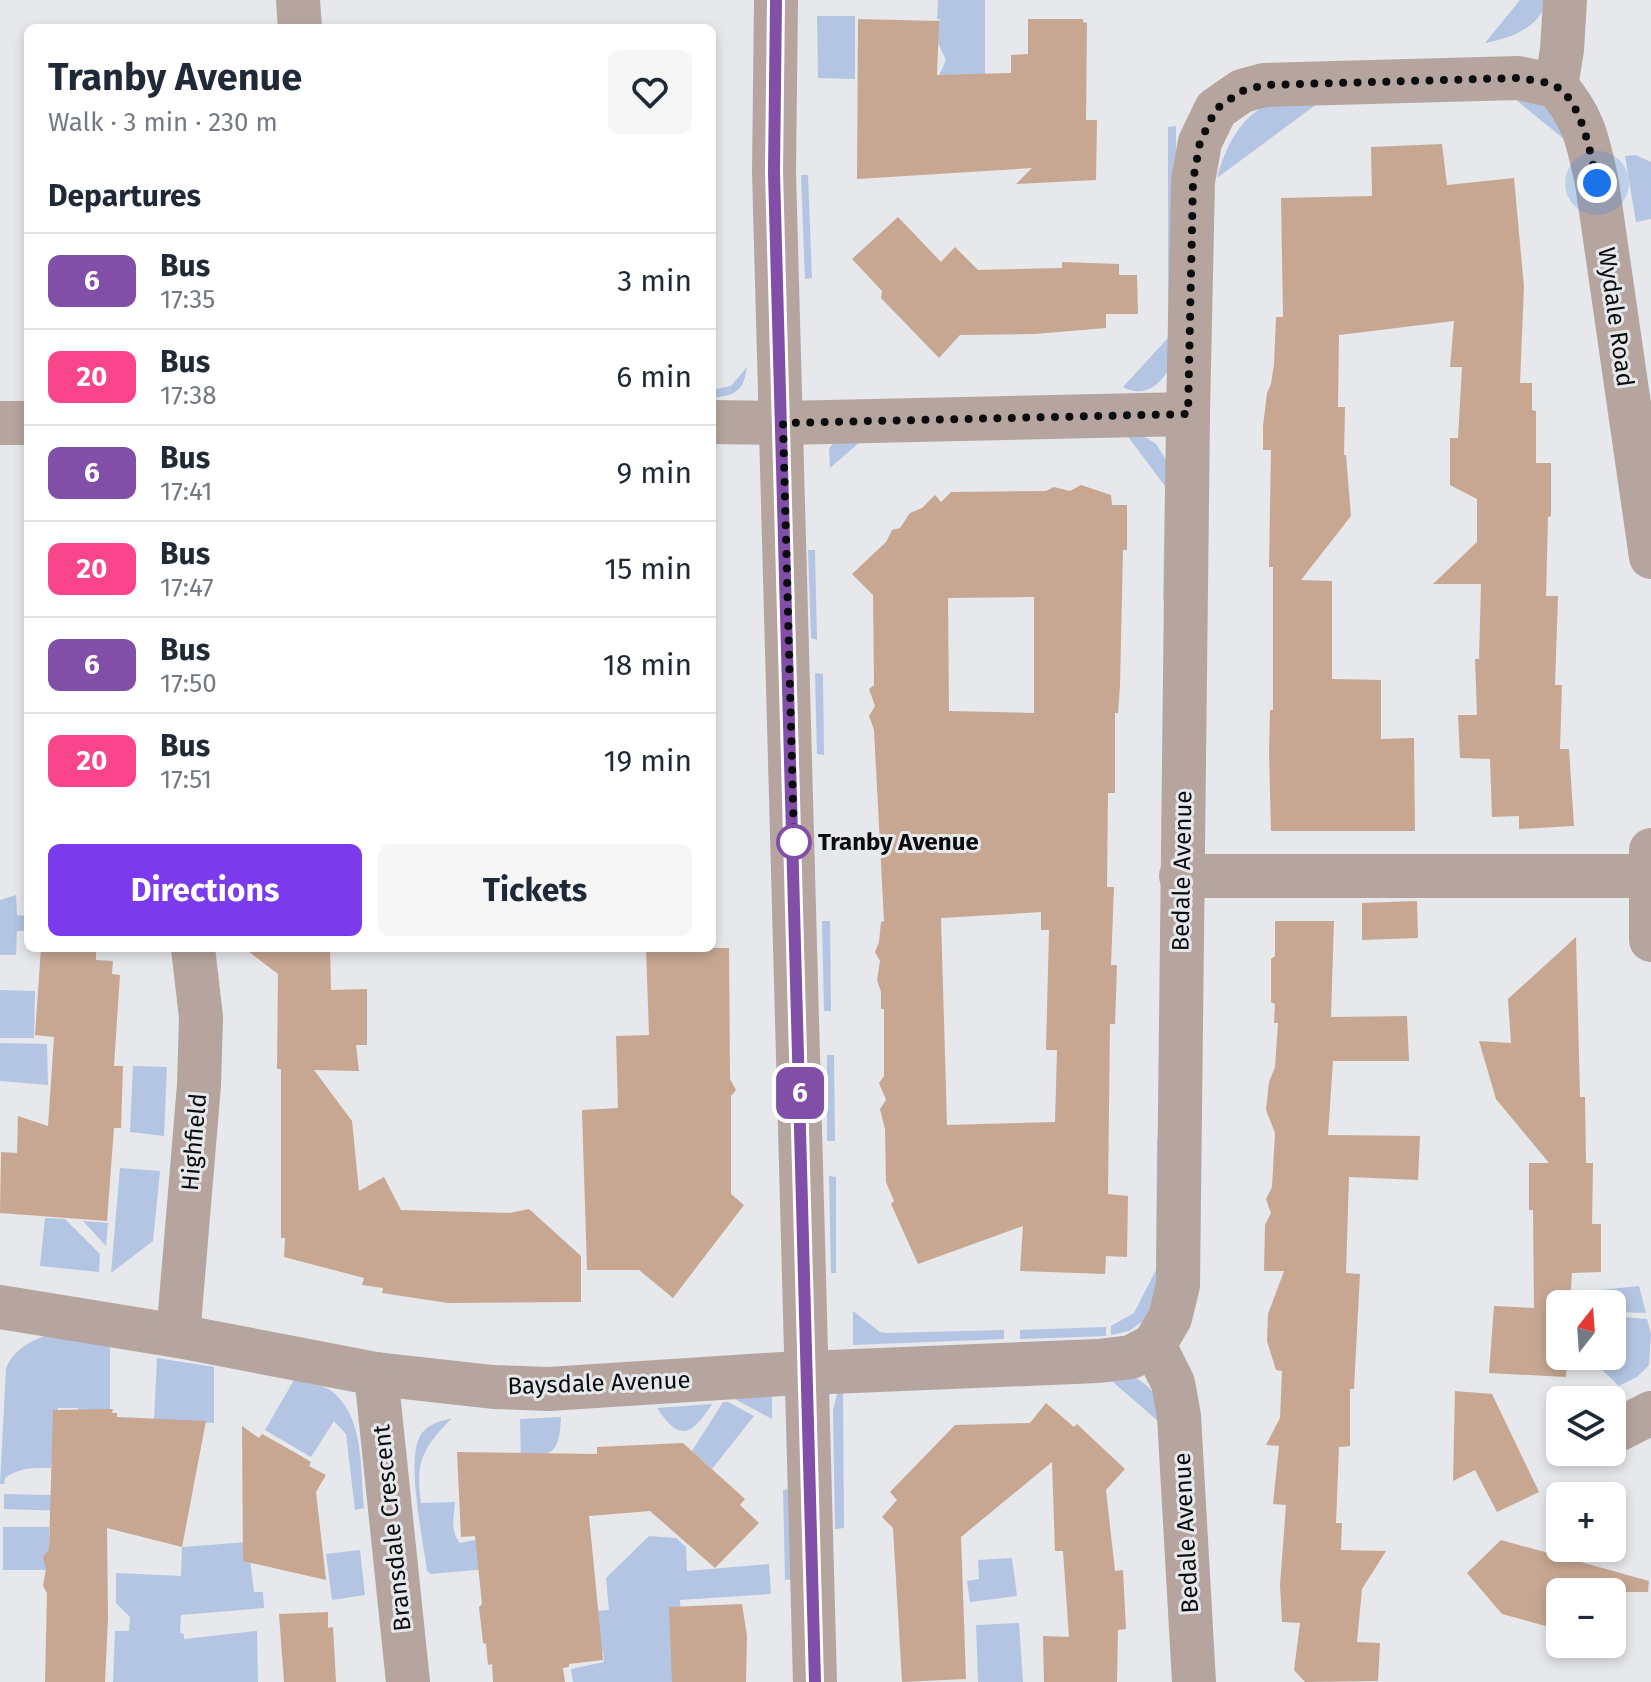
<!DOCTYPE html>
<meta charset="utf-8">
<style>
:root{--surface:#fff;--page:#f6f6f7;--text:#1f2937;--muted:#747a83;--line:#e0e1e3;--accent:#7c3aed}
body{margin:0;font-family:"Fira Sans",sans-serif;background:var(--page);color:var(--text);height:100vh;display:flex;flex-direction:column;font-size:30px;white-space:nowrap}
*{box-sizing:border-box;margin:0}
p{font-size:26px;color:var(--muted)}
.icon{flex:none;width:44px;height:44px;fill:none;stroke:currentColor;stroke-width:2;stroke-linecap:round;stroke-linejoin:round}
.map{position:relative;flex:1;overflow:hidden}
.details{position:absolute;left:24px;top:24px;width:692px;height:928px;display:flex;flex-direction:column;background:var(--surface);border-radius:12px;box-shadow:0 4px 12px #0003}
.details>*{flex:none}
.badge{padding:0 16px;border-radius:12px;font-size:28px;line-height:52px}
.needle{width:52px;rotate:17deg}
.buttons{position:absolute;left:1546px;top:1290px;display:grid;gap:16px}
.buttons a{display:grid;place-items:center;width:80px;height:80px;border-radius:12px;background:var(--surface);box-shadow:0 4px 12px #0003;font-size:40px}
.you{position:absolute;width:40px;height:40px;margin:-20px;border:6px solid #fff;border-radius:50%;background:#1a73e8;box-shadow:0 0 0 12px #1a73e833}
.map>.badge{position:absolute;translate:-50% -50%;box-shadow:0 0 0 4px #fff}
h2{padding:0 24px;font-size:30px;line-height:72px}
.round{display:grid;place-items:center;flex:none;width:84px;height:84px;border-radius:12px;background:var(--page)}
.headline{display:flex;align-items:center;justify-content:space-between;height:136px;padding:0 24px}
h1{font-size:38px;font-weight:700;line-height:60px}
.button{display:flex;gap:16px;margin-top:auto;padding:16px 24px}
.button a{flex:1;height:92px;border-radius:12px;background:var(--accent);color:#fff;font-size:32px;font-weight:700;line-height:92px;text-align:center}
.button a+a{background:var(--page);color:var(--text)}
ul{padding:0;list-style:none}
li{display:flex;align-items:center;gap:24px;height:96px;padding:0 24px;border-top:2px solid var(--line)}
li div{flex:1}
li b{display:block;font-size:30px}
li em{font-style:normal}
li .badge{min-width:88px;font-weight:700;text-align:center}
.map>svg:first-child{display:block}
</style>
<div class="map">
<svg width="1651" height="1682" viewBox="0 0 1651 1682">
<rect width="100%" height="100%" fill="#e6e8ec"/>
<g fill="#b3c5e3">
<path d="M938,0H985V93L932,91L946,60L937,41V22L941,19H937Z"/>
<path d="M1520,0H1547C1540,28 1510,38 1485,43Z"/>
<path d="M817,16H855V79L818,78Z"/>
<path d="M1499,86L1540,95L1575,148Z"/>
<path d="M1329,95L1217,178C1225,148 1240,116 1271,103C1288,96 1311,97 1329,95Z"/>
<path d="M1176,126C1176,195 1178,264 1173,332C1172,345 1173,363 1165,375C1155,390 1139,396 1123,387L1168,338V127Z"/>
<path d="M1635,155L1651,162V219L1636,222L1625,156Z"/>
<path d="M801,175H808L812,278L805,279Z"/>
<path d="M747,367C743,392 736,395 712,398V390L731,386Z"/>
<path d="M1126,434L1147,438L1156,444L1170,466L1171,599L1163,600L1165,486Z"/>
<path d="M839,438L860,442L830,468L829,448Z"/>
<path d="M808,550H815L817,640L811,638Z"/>
<path d="M815,673L823,674L824,755L817,754Z"/>
<path d="M16,895L17,915L27,916V931H17L16,955H0V900Z"/>
<path d="M822,921H830L831,1011H824Z"/>
<path d="M0,990L35,991L34,1038H0Z"/>
<path d="M0,1043L47,1044L48,1085L0,1081Z"/>
<path d="M827,1055H834L835,1141H827Z"/>
<path d="M133,1066L167,1067L164,1136L130,1132Z"/>
<path d="M1157,1138L1165,1140L1164,1266L1146,1319L1129,1331L1111,1335V1326L1134,1313L1156,1270Z"/>
<path d="M120,1168L160,1171L153,1241L111,1273Z"/>
<path d="M829,1176L836,1177V1273H831Z"/>
<path d="M45,1218L65,1219L100,1254L99,1272L40,1266Z"/>
<path d="M83,1221L108,1223L106,1246Z"/>
<path d="M1639,1286L1646,1313L1612,1312V1304H1560V1294Z"/>
<path d="M853,1311L880,1332L885,1333L1004,1330V1339L853,1345Z"/>
<path d="M1612,1316L1647,1319L1651,1334L1649,1365L1637,1377L1619,1386L1597,1365L1571,1369V1356H1612Z"/>
<path d="M1106,1327V1336L1020,1339V1330Z"/>
<path d="M51,1334L110,1345V1409L79,1412L78,1408H58L51,1468C33,1468 20,1467 5,1478L4,1484H0L6,1369C12,1350 33,1339 51,1334Z"/>
<path d="M157,1358L214,1367V1423L154,1420Z"/>
<path d="M1136,1378C1156,1390 1159,1400 1159,1422L1113,1382L1032,1384Z"/>
<path d="M294,1380C305,1383 321,1384 330,1390C365,1415 360,1469 364,1508L355,1510L346,1434L334,1421L311,1457L265,1430Z"/>
<path d="M843,1389L844,1528L835,1529L833,1410L837,1394Z"/>
<path d="M772,1390V1419L729,1396Z"/>
<path d="M723,1402H728L754,1416L712,1469L692,1451Z"/>
<path d="M712,1404C692,1435 680,1443 657,1408Z"/>
<path d="M561,1417C559,1453 555,1453 521,1461L520,1419Z"/>
<path d="M452,1418C423,1448 415,1461 421,1503L455,1502C454,1516 450,1532 460,1543L479,1539L498,1568L431,1574L427,1571C423,1539 406,1462 420,1436C426,1425 440,1421 452,1418Z"/>
<path d="M792,1489L793,1579L785,1580L783,1490Z"/>
<path d="M4,1494L85,1496L98,1512L4,1509Z"/>
<path d="M3,1527H49V1550L44,1556L49,1570H3Z"/>
<path d="M649,1536L676,1538L686,1547L687,1571L769,1564L771,1594L680,1600L682,1642L672,1682H573L571,1669L604,1662L603,1651L539,1660L594,1611L609,1610L606,1578Z"/>
<path d="M248,1542L254,1592H263L264,1608L181,1615L180,1633L184,1634V1639L257,1631L258,1682H113L115,1631H129L130,1617L116,1603V1573L181,1576L182,1547Z"/>
<path d="M360,1550L365,1595L332,1600L326,1554Z"/>
<path d="M1012,1558L1017,1596L970,1602L967,1581L979,1579L978,1560Z"/>
<path d="M1019,1623L1023,1682H978L976,1625Z"/>
</g>
<g fill="#c7a792" fill-rule="evenodd">
<path d="M858,19L939,21L937,75L1011,73V55L1028,54V19H1083V22L1087,23L1086,120H1097L1096,180L1016,184L1032,168L857,179Z"/>
<path d="M1442,144L1447,185L1514,178L1524,287L1520,383H1532V410L1536,411V463H1551V516L1548,517L1546,596H1558L1555,685H1562L1560,749H1569L1574,826L1519,829V816L1492,817L1490,759L1460,758L1458,715H1477L1475,659H1479L1481,584H1433L1477,542V499L1450,485V438H1458L1462,367H1450L1454,321L1339,335L1338,407H1345L1344,455H1346L1351,516L1301,580L1332,581V679L1381,680V739L1414,738L1415,831H1271L1269,753L1270,710H1273V567H1269L1271,450H1263V426L1267,393L1271,384L1274,364L1276,317H1283L1281,198L1372,196L1371,147Z"/>
<path d="M898,217L941,262L955,247L978,270L1062,268V262L1119,264V275H1137L1138,314H1106V328L1035,334L960,335L939,358L881,298L882,291L852,259Z"/>
<path d="M1081,485L1111,495L1112,505H1127V550H1123L1120,685L1118,713H1115V793H1108L1107,887H1114L1111,965H1117L1115,1024H1110L1108,1194L1128,1196L1127,1257L1106,1256L1105,1274L1020,1271L1023,1226L918,1264L891,1204L894,1201L886,1182L885,1129L880,1109L886,1100L879,1083L884,1076V1009H881V992L877,980L880,961L875,952L879,942L881,922L884,921L874,730L869,716L875,706L869,689L874,685L873,595L852,574L886,542L892,530L900,528L910,513L922,508L935,495L941,502L951,492L1046,491L1054,487L1070,491ZM1034,597V713L949,711L948,598ZM1041,912V930H1049L1046,1050H1057L1055,1122L947,1125L941,918Z"/>
<path d="M1417,901L1418,938L1362,940V903Z"/>
<path d="M1275,921H1334L1331,1017L1407,1016L1409,1061H1333L1328,1135L1420,1136L1418,1180L1349,1177L1346,1273L1360,1274L1354,1389H1350V1446L1339,1447L1336,1523H1342L1341,1550L1386,1551L1362,1589L1357,1642L1380,1643L1378,1681L1305,1682L1294,1670L1300,1623L1282,1622L1280,1585L1286,1505L1273,1504L1279,1446L1266,1445L1280,1418L1282,1371L1276,1370L1267,1341L1268,1314L1284,1271H1264L1265,1225L1271,1213L1266,1199L1272,1187L1275,1133L1266,1110L1269,1082L1275,1067L1278,1023H1274L1275,1004L1271,1002V959L1275,956Z"/>
<path d="M1576,937L1580,1097H1585L1586,1163H1593L1592,1224H1601V1272L1572,1273L1570,1304H1560V1356H1567L1566,1377L1489,1373L1494,1306L1534,1308L1533,1210H1529V1163H1549L1496,1099L1479,1041L1511,1043L1508,999Z"/>
<path d="M41,948H96V960L113,961L112,974L120,975L114,1066H123L121,1128H114L107,1221L0,1213L1,1152L17,1153L18,1116L48,1126L54,1037L35,1035Z"/>
<path d="M244,948H330L331,990L367,989V1045H356L359,1071L314,1070L352,1121L359,1191L384,1177L401,1210L510,1213L529,1209L581,1256V1302L448,1303L382,1293L383,1288L362,1285L364,1278L284,1257L285,1238H281V1069H277L278,974Z"/>
<path d="M646,948H729L730,1079L736,1090L731,1096V1194L744,1205L673,1298L639,1270H587L582,1110L618,1108L616,1036L649,1035Z"/>
<path d="M1455,1391L1492,1394L1539,1492L1497,1512L1475,1470L1453,1481Z"/>
<path d="M1046,1403L1074,1427L1077,1424L1125,1469L1106,1490L1115,1571L1123,1570L1126,1629L1118,1630L1117,1682H1044L1043,1636L1069,1637L1063,1551H1055L1052,1462L961,1537L966,1679L902,1682L893,1528L882,1517L897,1500L890,1492L955,1425L1030,1423Z"/>
<path d="M113,1409L112,1413H117V1417L206,1421L182,1547L107,1528L108,1618L105,1682H45L47,1593L43,1586L46,1569L43,1557L49,1549L53,1410Z"/>
<path d="M242,1426L259,1438L262,1434L296,1453L311,1462L309,1466L326,1475L316,1492L326,1580L243,1561Z"/>
<path d="M683,1443L745,1499L740,1505L759,1523L715,1568L650,1511L589,1516L603,1660L569,1664V1667L563,1668L565,1682H493L492,1664L488,1665L486,1644L483,1643L479,1607L482,1604L475,1536L461,1537L457,1452L597,1454V1447Z"/>
<path d="M1501,1540L1649,1581L1648,1592H1560V1630L1502,1614L1467,1573Z"/>
<path d="M742,1604L747,1636L746,1682H672L669,1607Z"/>
<path d="M328,1612V1628L333,1627L336,1682H284L279,1614Z"/>
</g>
<g fill="none" stroke-linecap="round" stroke-linejoin="round">
<g stroke="#b6a59f" stroke-width="44">
<path d="M298,0L300,28"/>
<path d="M776,0L774,172L815,1682"/>
<path d="M1556,86C1585,119 1588,142 1597,183L1651,557"/>
<path d="M1556,86L1562,50L1565,0"/>
<path d="M712,422L783,423L1188,414"/>
<path d="M0,423H28"/>
<path d="M1651,850V940"/>
<path d="M1181,876H1650"/>
<path d="M0,1307L178,1336L376,1374L493,1387L549,1389L782,1374L1098,1361L1131,1357L1154,1345"/>
<path d="M178,1336L199,1085L201,1017L193,948"/>
<path d="M1154,1345L1170,1318L1178,1285L1188,414L1193,181L1200,142L1216,109L1242,91L1264,85L1518,78L1556,86"/>
<path d="M1154,1345L1173,1383L1179,1416L1194,1682"/>
<path d="M376,1374L408,1682"/>
<path d="M1612,1433L1651,1413"/>
</g>
</g>
<g fill="none" stroke-linecap="round" stroke-linejoin="round">
<defs>
<path id="line" d="M776,0L774,172L815,1682"/>
</defs>
<use href="#line" stroke="#fff" stroke-width="18"/>
<use href="#line" stroke="#824fa8" stroke-width="12"/>
<path stroke="#0b0c0d" stroke-width="8" stroke-dasharray="0 14.4" d="M794,842L783,423L1188,414L1193,181L1200,142L1216,109L1242,91L1264,85L1518,78C1529,80 1545,81 1555,86C1582,100 1591,156 1597,183"/>
</g>
<circle fill="#fff" stroke="#824fa8" stroke-width="4" cx="794" cy="842" r="16"/>
<g text-anchor="middle" stroke-width="6" stroke-linejoin="round" paint-order="stroke">
<g font-size="24" fill="#0b0c0d" stroke="#e6e8ec">
<text transform="translate(1616 317) rotate(82)" y="8">Wydale Road</text>
<text transform="translate(1182 871) rotate(-89)" y="8">Bedale Avenue</text>
<text transform="translate(194 1142) rotate(-85)" y="8">Highfield</text>
<text transform="translate(599 1383) rotate(-2)" y="8">Baysdale Avenue</text>
<text transform="translate(392 1528) rotate(-96)" y="8">Bransdale Crescent</text>
<text transform="translate(1186 1533) rotate(-93)" y="8">Bedale Avenue</text>
</g>
<g font-size="24" font-weight="bold" fill="#0b0c0d" stroke="#e6e8ec" text-anchor="start">
<text x="818" y="850">Tranby Avenue</text>
</g>
</g>
</svg>
<div class="buttons">
<a><svg class="needle" viewBox="-14 -14 28 28"><path d="M0-13l5 13h-10z" fill="#e53935"/><path d="M0 13l5-13h-10z" fill="#747a83"/></svg></a>
<a><svg class="icon" aria-label="layers" viewBox="0 0 24 24"><path d="M12 4l9 5-9 5-9-5zM3 14l9 5 9-5"/></svg></a>
<a>+</a>
<a>−</a>
</div>
<div class="you" style="left:1597px;top:183px"></div>
<b class="badge" style="left:800px;top:1093px;background:#824fa8;color:#fff">6</b>
<section class="details">
<div class="headline"><div><h1>Tranby Avenue</h1><p>Walk · 3 min · 230 m</p></div><a class="round"><svg class="icon" aria-label="heart" viewBox="0 0 24 24"><path d="M12 20l-8-8c-3-5 5-10 8-4 3-6 11-1 8 4z"/></svg></a></div>
<h2>Departures</h2>
<ul>
<li><span class="badge" style="background:#824fa8;color:#fff">6</span><div><b>Bus</b><p>17:35</p></div><em>3 min</em></li>
<li><span class="badge" style="background:#fa448c;color:#fff">20</span><div><b>Bus</b><p>17:38</p></div><em>6 min</em></li>
<li><span class="badge" style="background:#824fa8;color:#fff">6</span><div><b>Bus</b><p>17:41</p></div><em>9 min</em></li>
<li><span class="badge" style="background:#fa448c;color:#fff">20</span><div><b>Bus</b><p>17:47</p></div><em>15 min</em></li>
<li><span class="badge" style="background:#824fa8;color:#fff">6</span><div><b>Bus</b><p>17:50</p></div><em>18 min</em></li>
<li><span class="badge" style="background:#fa448c;color:#fff">20</span><div><b>Bus</b><p>17:51</p></div><em>19 min</em></li>
</ul>
<div class="button"><a>Directions</a><a>Tickets</a></div>
</section>
</div>
